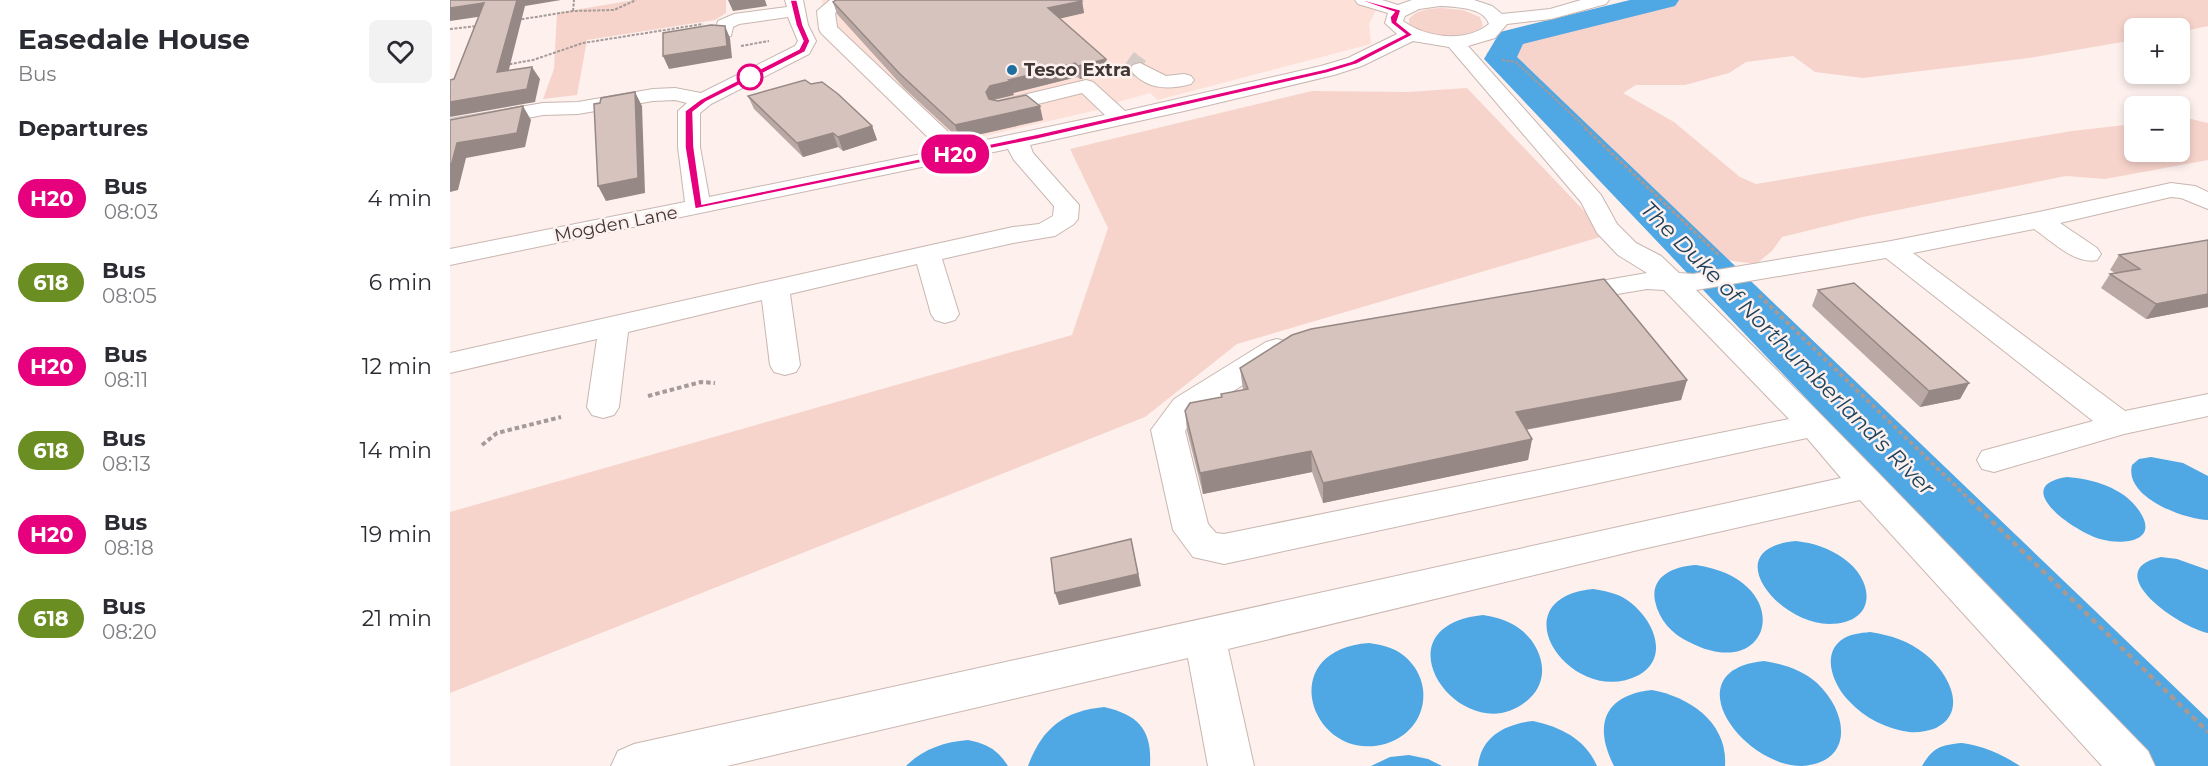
<!DOCTYPE html>
<meta charset="utf-8">
<style>
:root{--surface:#fff;--page:#f2f2f3;--text:#2b2b33;--muted:#7c7c81}
body{margin:0;font-family:Montserrat,sans-serif;background:var(--page);color:var(--text);height:100vh;display:flex;flex-direction:column;font-size:22px;white-space:nowrap}
*{box-sizing:border-box;margin:0}
p{font-size:20px;color:var(--muted)}
.icon{flex:none;width:33px;height:33px;fill:none;stroke:currentColor;stroke-width:2;stroke-linecap:round;stroke-linejoin:round}
.map{position:relative;flex:1;overflow:hidden}
.drawer{display:flex;flex-direction:column;background:var(--surface);width:450px}
.drawer>*{flex:none}
.badge{padding:0 12px;border-radius:20px;font-size:21px;line-height:39px}
.buttons{position:absolute;left:1674px;top:18px;display:grid;gap:12px}
.buttons a{display:grid;place-items:center;width:66px;height:66px;border-radius:9px;background:var(--surface);box-shadow:0 3px 9px #0003;font-size:30px}
.map>.badge{position:absolute;translate:-50% -50%;box-shadow:0 0 0 3px #fff}
h2{padding:0 18px;font-size:22px;line-height:54px}
.round{display:grid;place-items:center;flex:none;width:63px;height:63px;border-radius:9px;background:var(--page)}
.summary{display:flex;align-items:center;justify-content:space-between;height:102px;padding:0 18px}
h1{font-size:28px;font-weight:700;line-height:45px}
ul{padding:0;list-style:none}
li{display:flex;align-items:center;gap:18px;height:84px;padding:0 18px}
li div{flex:1}
li b{display:block;font-size:22px}
li em{font-style:normal}
li .badge{min-width:66px;font-weight:700;text-align:center}
main{display:flex;flex:1;min-height:0}
.map>svg:first-child{display:block}
</style>
<main>
<section class="drawer">
<div class="summary"><div><h1>Easedale House</h1><p>Bus</p></div><a class="round"><svg class="icon" aria-label="heart" viewBox="0 0 24 24"><path d="M12 20l-8-8c-3-5 5-10 8-4 3-6 11-1 8 4z"/></svg></a></div>
<h2>Departures</h2>
<ul>
<li><span class="badge" style="background:#e6007e;color:#fff">H20</span><div><b>Bus</b><p>08:03</p></div><em>4 min</em></li>
<li><span class="badge" style="background:#6b8e23;color:#fff">618</span><div><b>Bus</b><p>08:05</p></div><em>6 min</em></li>
<li><span class="badge" style="background:#e6007e;color:#fff">H20</span><div><b>Bus</b><p>08:11</p></div><em>12 min</em></li>
<li><span class="badge" style="background:#6b8e23;color:#fff">618</span><div><b>Bus</b><p>08:13</p></div><em>14 min</em></li>
<li><span class="badge" style="background:#e6007e;color:#fff">H20</span><div><b>Bus</b><p>08:18</p></div><em>19 min</em></li>
<li><span class="badge" style="background:#6b8e23;color:#fff">618</span><div><b>Bus</b><p>08:20</p></div><em>21 min</em></li>
</ul>
</section>
<div class="map">
<svg width="1758" height="766" viewBox="0 0 1758 766">
<rect width="100%" height="100%" fill="#fdf0ed"/>
<path fill="#fde1d9" d="M372,0H931L919,24L921,44L708,100L700,93L668,102L669,105L490,146L376,23Z"/>
<g fill="#f7d4cb">
<path d="M184,0H276V13L265,20L137,40L127,95L93,99L104,69L107,13Z"/>
<path d="M1196,0H1758V26L1730,32V28H1684V40L1579,58L1413,78L1365,72L1343,56L1296,62L1279,73L1235,85H1186L1173,93L1224,122L1290,177L1306,184L1622,131L1684,124V152H1730V118H1737L1758,123V160L1655,179L1616,176L1413,217L1332,237L1322,251L1306,264L1260,258L1079,78L1048,69L1036,53L1084,29Z"/>
<path d="M991,8L1013,10L1030,17L1033,26C1016,42 976,39 959,24V19C967,9 979,9 991,8Z"/>
<path d="M1017,88L1157,235L787,344L695,417L0,693V512L622,335L658,228L620,149L862,91L958,92Z"/>
</g>
<g fill="#4fa7e4">
<path d="M1701,457L1733,463L1758,476V520C1733,519 1674,497 1682,465L1689,459Z"/>
<path d="M1617,477C1643,479 1675,488 1690,512C1710,543 1670,545 1650,539C1625,532 1558,486 1617,477Z"/>
<path d="M1346,541C1363,543 1379,548 1393,558C1426,581 1427,624 1379,624C1328,624 1266,548 1346,541Z"/>
<path d="M1711,557L1727,559L1758,570V633C1730,628 1647,571 1711,557Z"/>
<path d="M1246,565C1348,580 1323,686 1239,642C1222,634 1209,620 1205,601C1200,575 1226,566 1246,565Z"/>
<path d="M1143,589C1155,591 1167,593 1177,600C1201,616 1222,656 1189,675C1122,710 1045,599 1143,589Z"/>
<path d="M1033,615C1044,617 1054,619 1064,625C1089,639 1104,675 1080,698C1017,758 919,627 1033,615Z"/>
<path d="M1420,632C1440,635 1459,641 1475,654C1497,671 1520,711 1486,728C1478,731 1468,733 1459,732C1437,729 1414,718 1399,701C1385,687 1371,657 1390,641C1398,634 1411,633 1420,632Z"/>
<path d="M919,643C931,645 943,647 953,655C987,682 977,732 935,744C862,764 822,650 919,643Z"/>
<path d="M1314,661C1333,664 1352,670 1367,683C1398,712 1405,762 1352,766C1291,766 1223,670 1314,661Z"/>
<path d="M1202,690C1240,697 1278,723 1275,766H1164C1143,725 1154,695 1202,690Z"/>
<path d="M654,707C689,715 702,730 700,766H578C592,728 614,711 654,707Z"/>
<path d="M1083,721C1111,727 1135,739 1147,766H1028C1031,736 1056,724 1083,721Z"/>
<path d="M518,740C537,744 547,749 558,766H456C473,749 494,742 518,740Z"/>
<path d="M1512,743C1534,746 1551,754 1570,766H1472C1483,747 1491,745 1512,743Z"/>
<path d="M959,755L978,759L992,766H921L940,757Z"/>
</g>
<g fill="none" stroke-linecap="round" stroke-linejoin="round">
<path fill="#4fa7e4" fill-rule="evenodd" d="M1180,0H1229L1225,6L1073,44L1067,57L1758,719V766H1705L1034,59L1050,32Z"/>
<path stroke="#d7cbc8" stroke-width="20" stroke-dasharray="20 10" stroke-linecap="butt" d="M678,60L690,69"/>
<defs>
<g id="minor">
<path d="M335,0H353L358,25L366,41L359,54L261,104L250,113V147L259,197L491,150L371,33L369,29L367,11L380,0H401L385,13L387,27L512,145L655,115L632,93L552,113L544,112L541,107L544,102L636,80L643,82L675,111L871,66L898,58L947,34L935,23L938,13L908,4L905,0H932L948,5L962,0H1024L1042,6L1052,14L1100,9L1131,0H1159L1156,4L1101,19L1057,24L1045,38L1018,46L1151,195L1167,224L1186,243L1211,256L1229,273L1243,274L1441,241L1589,212L1721,183L1745,186L1758,192V209L1731,198L1721,197L1610,223L1647,248L1651,254L1647,260C1625,265 1602,241 1584,229L1463,253L1675,411L1758,394V416L1674,434L1544,472L1532,469L1527,460L1532,451L1643,421L1436,258L1246,290C1400,441 1547,596 1698,751L1705,766H1652L1410,500L1188,550L778,649L804,766H758L738,658L277,766H161L168,751L184,744L1391,478L1357,438L774,564L743,557L723,530L701,430L724,399L816,342L827,339L838,342L842,349L838,356L746,415L735,431L758,524L766,533L774,534L1339,419L1214,290L1197,289L1120,302L1110,300L1106,294L1110,288L1197,273L1168,255L1147,233L1131,202L999,47L963,41L912,66L884,75L734,111L580,145L583,153L629,205L628,219L624,224L605,236L563,243L492,259L509,314L505,320L495,323L485,320L481,314L467,264L340,294L350,365L346,372L335,375L324,372L320,365L312,300L178,332L169,407L164,415L153,418L142,415L137,407L147,339L0,373V353L477,246L563,227L589,224L603,216L604,206L564,160L558,149L0,265V249L235,202L228,147V111L237,103L225,100L203,101L128,114L93,115L0,133V119L93,103L128,102L203,89L225,88L251,93L345,46L348,41L338,17L289,24L283,27L281,36H267L265,32L268,21L284,14L337,7ZM990,6C1005,7 1034,7 1039,24C1016,43 976,38 953,21L955,16L969,9Z"/>
<path d="M690,63L716,76L734,74L741,76L744,80L741,84C719,90 695,90 680,69L683,65Z"/>
</g>
</defs>
<use href="#minor" stroke="#c9b6b0" stroke-width="2"/>
<g stroke="#a49a97" stroke-width="2" stroke-dasharray="3 1.5" stroke-linecap="butt">
<path d="M123,11L124,0"/>
<path d="M67,20L123,11L164,10L186,0"/>
<path d="M0,29L28,26"/>
<path d="M291,46L319,41"/>
<path d="M1052,60L1066,62L1137,129"/>
<path d="M55,65L83,60L133,43L253,24"/>
</g>
<path stroke="#a49a97" stroke-width="3" stroke-dasharray="4 2" stroke-linecap="butt" d="M1135,128L1270,256"/>
<g stroke="#a49a97" stroke-width="4" stroke-dasharray="4.5 3" stroke-linecap="butt">
<path d="M1309,295L1521,501"/>
<path d="M198,396L251,382L265,383"/>
<path d="M32,445L47,433L111,417"/>
</g>
<path stroke="#a49a97" stroke-width="4.5" stroke-dasharray="6 4" stroke-linecap="butt" d="M1520,500L1758,732"/>
<use href="#minor" fill="#fff" fill-rule="evenodd"/>
</g>
<g fill="#b9a8a3">
<path d="M632,1L634,13L609,18L658,72L630,79L627,77L563,93L564,95L543,100L593,120L509,139L454,88L387,14L383,2Z"/>
<path d="M298,96L422,126L427,140L393,151L388,147L353,157L304,109Z"/>
<path d="M1758,240V307L1696,319L1651,288L1660,274L1665,273L1660,270L1669,255Z"/>
<path d="M1368,290L1519,383L1510,399L1470,407L1362,306Z"/>
<path d="M790,368L1237,380L1231,400L1076,430L1082,439L1078,460L873,503L862,472L753,494L737,431L735,411L793,390Z"/>
</g>
<g fill="#968885">
<path d="M67,0H111L75,6L55,85L47,72Z"/>
<path d="M278,0H315L317,6L283,11Z"/>
<path d="M632,1L634,13L600,21L598,8Z"/>
<path d="M34,3L41,15L0,21V8Z"/>
<path d="M275,26L280,38L282,58L219,69L213,56Z"/>
<path d="M656,59L658,72L630,79L628,66Z"/>
<path d="M625,63L627,77L563,93L564,95L543,100L539,106L536,92L540,86L559,80Z"/>
<path d="M82,67L90,79L85,102L0,117V102Z"/>
<path d="M185,92L192,106L195,193L156,201L148,186Z"/>
<path d="M73,106L81,120L75,147L16,158L8,190L0,192V170L7,143Z"/>
<path d="M590,106L593,120L509,139L505,125Z"/>
<path d="M422,126L427,140L393,151L388,137Z"/>
<path d="M383,133L388,147L353,157L347,143Z"/>
<path d="M1758,294V307L1696,319L1706,304Z"/>
<path d="M1237,380L1231,400L1062,432L1066,412Z"/>
<path d="M1519,383L1510,399L1470,407L1479,391Z"/>
<path d="M1082,439L1078,460L873,503V483Z"/>
<path d="M861,451L862,472L753,494L750,473Z"/>
<path d="M681,539L691,586L609,605L605,593Z"/>
</g>
<g fill="#d7c3be" stroke="#968885" stroke-width="1.5">
<path d="M0,0H67L47,72L82,67L77,89L0,102V80L4,79L34,3L0,8Z"/>
<path d="M386,0H631L632,1L598,8L656,59L628,66L625,63L559,80L561,81L540,86L536,92L539,99L548,101L576,95L590,106L505,125L450,74L383,2Z"/>
<path d="M261,25L275,26L277,46L213,56V33Z"/>
<path d="M355,80L361,84L372,82L388,94L422,126L388,137L383,133L347,143L298,96Z"/>
<path d="M185,92L188,178L148,186L144,104L150,103L151,98Z"/>
<path d="M73,106L67,133L7,143L0,170V120Z"/>
<path d="M1758,240V294L1706,304L1660,274L1690,269L1669,255Z"/>
<path d="M1154,279L1237,380L1066,412L1082,439L873,483L861,451L750,473L735,411L740,403L772,397L771,394L798,389L790,368L842,335L861,329Z"/>
<path d="M1404,283L1519,383L1479,391L1368,290Z"/>
<path d="M681,539L688,574L605,593L601,558Z"/>
</g>
<path fill="#e6007e" stroke="#fff" stroke-width="1.5" d="M340,0H347L353,25L360,41L355,52L256,102L243,112L244,147L252,204L588,134L875,69L902,61L955,34L941,23L940,17L944,12L912,1L914,0L951,10L947,22L963,35L907,64L877,73L588,139L245,209L235,147V111L251,99L349,49L353,41L346,25Z"/>
<circle fill="#1f6ea0" stroke="#fdf0ed" stroke-width="2" cx="562" cy="70" r="6"/>
<circle fill="#fff" stroke="#e6007e" stroke-width="3" cx="300" cy="77" r="12"/>
<g text-anchor="middle" stroke-width="5" stroke-linejoin="round" paint-order="stroke">
<g font-size="18" font-weight="bold" fill="#3f3735" stroke="#fdf0ed" text-anchor="start">
<text x="574" y="76">Tesco Extra</text>
</g>
<g font-size="18" fill="#3f3735" stroke="#fdf0ed">
<text transform="translate(166 224) rotate(-11)" y="6">Mogden Lane</text>
</g>
<g font-size="22" font-style="italic" fill="#1d425c" stroke="#fdf0ed">
<text transform="translate(1338 348) rotate(45)" y="8">The Duke of Northumberland's River</text>
</g>
</g>
</svg>
<div class="buttons">
<a>+</a>
<a>−</a>
</div>
<b class="badge" style="left:505px;top:154px;background:#e6007e;color:#fff">H20</b>
</div>
</main>
